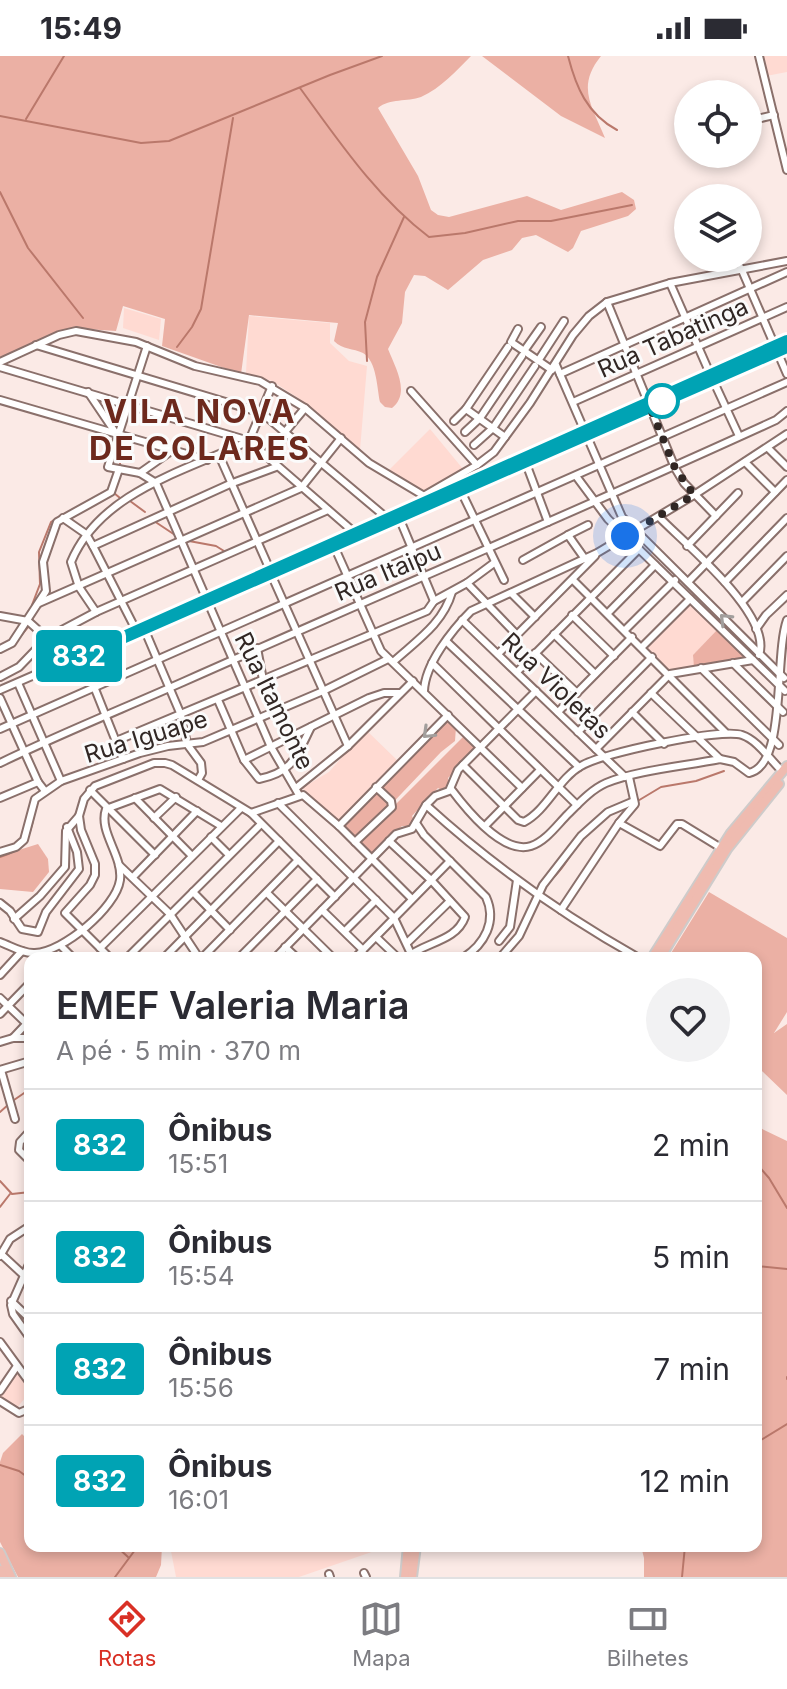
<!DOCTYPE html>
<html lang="pt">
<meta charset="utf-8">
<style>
:root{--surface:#fff;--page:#f2f2f3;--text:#2b2b33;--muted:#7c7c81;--line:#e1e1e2;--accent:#d93025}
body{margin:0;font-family:Inter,sans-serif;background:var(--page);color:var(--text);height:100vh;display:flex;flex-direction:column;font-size:30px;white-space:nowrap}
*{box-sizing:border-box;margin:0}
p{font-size:26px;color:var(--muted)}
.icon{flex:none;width:44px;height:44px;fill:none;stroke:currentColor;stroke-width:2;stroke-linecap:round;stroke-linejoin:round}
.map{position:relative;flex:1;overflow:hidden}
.side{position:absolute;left:24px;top:896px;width:738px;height:600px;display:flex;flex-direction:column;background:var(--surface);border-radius:16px;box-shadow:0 4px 12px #0003}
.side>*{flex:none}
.badge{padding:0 16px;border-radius:6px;font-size:28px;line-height:52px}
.tools{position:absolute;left:674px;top:24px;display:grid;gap:16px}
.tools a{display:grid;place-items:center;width:88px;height:88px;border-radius:50%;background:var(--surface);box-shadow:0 4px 12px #0003;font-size:40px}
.you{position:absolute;width:40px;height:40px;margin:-20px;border:6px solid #fff;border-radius:50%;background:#1a73e8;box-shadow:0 0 0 12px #1a73e833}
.map>.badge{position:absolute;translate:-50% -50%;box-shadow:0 0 0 4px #fff}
.round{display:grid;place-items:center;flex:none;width:84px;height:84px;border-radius:42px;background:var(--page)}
.summary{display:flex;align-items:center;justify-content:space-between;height:136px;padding:0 32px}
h1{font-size:38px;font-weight:600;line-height:60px}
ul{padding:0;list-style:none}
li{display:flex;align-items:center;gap:24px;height:112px;padding:0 32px;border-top:2px solid var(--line)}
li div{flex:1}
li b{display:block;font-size:30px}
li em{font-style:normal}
li .badge{min-width:88px;font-weight:700;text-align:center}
.status{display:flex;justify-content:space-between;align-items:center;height:56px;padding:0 40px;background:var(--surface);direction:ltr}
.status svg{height:22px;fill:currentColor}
.tabs{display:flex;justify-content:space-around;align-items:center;height:112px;border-top:2px solid var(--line);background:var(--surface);font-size:22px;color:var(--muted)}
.tabs a{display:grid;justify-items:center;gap:4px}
.tabs .current{color:var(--accent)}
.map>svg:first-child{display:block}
</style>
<div class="status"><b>15:49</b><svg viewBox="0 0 49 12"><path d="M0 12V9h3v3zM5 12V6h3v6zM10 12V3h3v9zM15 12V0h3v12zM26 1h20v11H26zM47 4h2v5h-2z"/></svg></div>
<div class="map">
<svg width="787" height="1521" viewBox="0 0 787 1521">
<rect width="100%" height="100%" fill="#fbeae6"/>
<g fill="#ffdad2">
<path d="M762,0H787V16L766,20Z"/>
<path d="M124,252L161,263L159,284L123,272Z"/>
<path d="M249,260L330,267V287L349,305L367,310L360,394L298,342L272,325L246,317Z"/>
<path d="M430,373L463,413L423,437L388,415Z"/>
<path d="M689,546L717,574L693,599L694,609L670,616L645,592Z"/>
<path d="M366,674L397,704L337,766L302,732L329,716Z"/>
<path d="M16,1315L30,1336L16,1353L0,1342V1339Z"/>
<path d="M170,1490H389L299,1521H176Z"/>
</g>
<g fill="#ebb0a4">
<path d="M0,0H471C456,15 441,32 421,41C407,46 390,42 378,52L418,120L431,154L438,159L449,161L527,140L561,154L622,136L634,144L636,153L628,160L581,175L573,192L568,196L536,179L522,182L512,194L483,204L448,234L425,220L414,219L405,236L402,267L388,293C395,311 411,337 392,352L385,351L380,346C377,333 377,305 363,297C353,292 343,294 334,285L338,267L249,259L241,318L162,290L165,263L123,250L116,275L71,272L0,301Z"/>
<path d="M482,0H601C576,31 592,50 605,82L561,60Z"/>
<path d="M717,574L742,598L744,603L694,612L693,599Z"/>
<path d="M446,662L456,671L455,685L441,696L364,777L353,780L341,770L394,715H399Z"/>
<path d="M466,678L479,691L448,722L450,731L443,735L438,732L412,760L414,764L412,771L402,770L371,801L357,787Z"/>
<path d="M38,788L48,803L49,816L33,836L0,833V800Z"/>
<path d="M709,836L787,882V956L774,977L787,968V1039L761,1014L759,1002L756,1006V902H668Z"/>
<path d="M756,1070L787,1085V1521H644V1502L641,1490H756Z"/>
<path d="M22,1378L30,1386V1490H162L161,1509L156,1521H18L0,1486V1406L3,1397Z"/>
</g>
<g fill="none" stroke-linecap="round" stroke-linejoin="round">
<g stroke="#ba786b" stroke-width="2">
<path d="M568,0C576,31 587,58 617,74"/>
<path d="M300,32C338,84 377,142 429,181L465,177L518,165H551L632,149"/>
<path d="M0,60L141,87L169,85L330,19L382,0"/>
<path d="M26,63L64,0"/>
<path d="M0,136L28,192L83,262"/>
<path d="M177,291L192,271L201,253L233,62"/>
<path d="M367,305L365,266L377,221L404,161"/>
<path d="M120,383V408"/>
<path d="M115,434L119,421"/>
<path d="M114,437L120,442"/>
<path d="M130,445L145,456"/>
<path d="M93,450L104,443"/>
<path d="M154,465L175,479"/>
<path d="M189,485L216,490L224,495"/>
<path d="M32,549L40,528L39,496L51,466L57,462"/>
<path d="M19,582L28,571"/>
<path d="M636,746L661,731L696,725L724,715"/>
<path d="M0,801C24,794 30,783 34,759"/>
<path d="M550,824C558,819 571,799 577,789"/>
<path d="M14,1044L30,1033"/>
<path d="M0,1056L9,1048"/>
<path d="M756,1107L769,1122L787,1152"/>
<path d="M0,1125L12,1138L30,1136"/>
<path d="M0,1151L10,1138"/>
<path d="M756,1210L787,1213"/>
<path d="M787,1321V1323"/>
<path d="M756,1387L787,1368"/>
<path d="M0,1409L19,1415L30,1423"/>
<path d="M116,1490L128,1501"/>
<path d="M115,1521L138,1490"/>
<path d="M682,1521L685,1490"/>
</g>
<defs>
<g id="minor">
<path d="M759,0L787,114"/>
<path d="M748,65L774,59"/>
<path d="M741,212L787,318"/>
<path d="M670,227L711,320"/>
<path d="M607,246L675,412L684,427L716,460"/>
<path d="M518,273L511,286L552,314"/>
<path d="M36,289L262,357L388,463"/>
<path d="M147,290L108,411L140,417L156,427L271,691L299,739"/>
<path d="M524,295L541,271"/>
<path d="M538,305L564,265"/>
<path d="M0,306L59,279L76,275L136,286L195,310L260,325L305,352L369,407L431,444"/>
<path d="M556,309L622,461L784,622"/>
<path d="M0,311L249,385L355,477"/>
<path d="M560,318L787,216"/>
<path d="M713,324L739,380"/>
<path d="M685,331L787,285"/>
<path d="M411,335L477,409"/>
<path d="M88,336L115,376"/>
<path d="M0,344L207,404"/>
<path d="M573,346L787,251"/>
<path d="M466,353L508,291"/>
<path d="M454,365L466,353L505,381"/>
<path d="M465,376L480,362L522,300"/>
<path d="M474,389L493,372L535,310"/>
<path d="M768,392L787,411"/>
<path d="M219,399L270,514"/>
<path d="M265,400L305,352"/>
<path d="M524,402L548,466"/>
<path d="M745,406L775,436"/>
<path d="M140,417L174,393"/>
<path d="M576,420L608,463L785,635"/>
<path d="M460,433L504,524"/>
<path d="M425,439L477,409L494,396L530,347L573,279L589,260L607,246L670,227L787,205"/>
<path d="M424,445L498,413"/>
<path d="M398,459L434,545"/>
<path d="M659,461C685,488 773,559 759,599"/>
<path d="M63,462L86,478L93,490L137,576"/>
<path d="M568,479L588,469"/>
<path d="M340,483L396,458"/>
<path d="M93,490L230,428L276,411"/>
<path d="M334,490L381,595L522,732"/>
<path d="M687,490L738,437"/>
<path d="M523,504L568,479L585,503"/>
<path d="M271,518L348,690"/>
<path d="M573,524L725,676"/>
<path d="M688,526L787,424"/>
<path d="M725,526L787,462"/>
<path d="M467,527L517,579"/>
<path d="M511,537L535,561"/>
<path d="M434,545L467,527L494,507"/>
<path d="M743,545L787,500"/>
<path d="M39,547L301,432L341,382"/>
<path d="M96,556L79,531L71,506C100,436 185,415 249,385L272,330"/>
<path d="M608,557L655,509"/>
<path d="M572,559L614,600"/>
<path d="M0,560L28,565L47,582L64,606"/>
<path d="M462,564L625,721"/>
<path d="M143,570L181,659L187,688L201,707L202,717L198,724"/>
<path d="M756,573L766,559L787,539"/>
<path d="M625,574L675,524"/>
<path d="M554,578L595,618"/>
<path d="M447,586L579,711"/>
<path d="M642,591L690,543"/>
<path d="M257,592L263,624"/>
<path d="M0,593L12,587L46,535L43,506L57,466L111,436L119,413"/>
<path d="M535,597L577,637"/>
<path d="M81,598L123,703"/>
<path d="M498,598L595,500"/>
<path d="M393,606C416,585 443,568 452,536"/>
<path d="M432,607L577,749"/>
<path d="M733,607L783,656"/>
<path d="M701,612L779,689"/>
<path d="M517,616L639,493"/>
<path d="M0,621L19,611L47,582L96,556L328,454"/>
<path d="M18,627L61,725"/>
<path d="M0,634L787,291"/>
<path d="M424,635C425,608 452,574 471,555L597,497L694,439L787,378"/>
<path d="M651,637L720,703"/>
<path d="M0,642L38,726L45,735"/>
<path d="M218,644L244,704L259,723C293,716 296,701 311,671"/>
<path d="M558,656L632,581"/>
<path d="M632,656L664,688"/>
<path d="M0,673L787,326"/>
<path d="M578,676L652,601"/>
<path d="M116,685L427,555L434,545"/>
<path d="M596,693L670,618L753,604"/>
<path d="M244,704L369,642L384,637H400"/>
<path d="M0,707C60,678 122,653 183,626C381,538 580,454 776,364L787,355"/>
<path d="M463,709L518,764L524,766C547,754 558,723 581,710C601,697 721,672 742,679C757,684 768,701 779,712"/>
<path d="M629,721L635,748L619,767L660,790L677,768H682L721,792"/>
<path d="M296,732L348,690L413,625"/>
<path d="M451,733C466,753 503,799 531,790C546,785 557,769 568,758C579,747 592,733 606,727C637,714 686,710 720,703L734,706L749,717C787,709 774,600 787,564"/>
<path d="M90,734L155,799"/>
<path d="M0,742L38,726"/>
<path d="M135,742L192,800"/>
<path d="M278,747L394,862L413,902"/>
<path d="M426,749C491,808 562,859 639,902"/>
<path d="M251,757L335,841"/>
<path d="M154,762L176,741"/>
<path d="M416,767L424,779L486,841C497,865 485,888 463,902"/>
<path d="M339,770L448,659"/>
<path d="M485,770L540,714"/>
<path d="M211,781L229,799"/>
<path d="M389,785L432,825L465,861C456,886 424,886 406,902"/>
<path d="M355,786L392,751L391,745L376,731"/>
<path d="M0,796L16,791L24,784L35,743L61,725L140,697L168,690L203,686L323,635L388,603"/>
<path d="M119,809L170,858L199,902"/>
<path d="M133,821L197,755"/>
<path d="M193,836L230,874"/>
<path d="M267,837L333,902"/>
<path d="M0,847L10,855L22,873L38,876L46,856L79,813L77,796L67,771"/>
<path d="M322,854L363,894"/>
<path d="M561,854L619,767"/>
<path d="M14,863L40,840L65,811L66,775L79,760"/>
<path d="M345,875L376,844"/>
<path d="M376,881L398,902"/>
<path d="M499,885L510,871L517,824"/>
<path d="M0,886C11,890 23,898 35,897C63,896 116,852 120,824C123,799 98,776 106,753L160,733L221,770"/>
<path d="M407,887L450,845"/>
<path d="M61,890L73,902"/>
<path d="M285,891L297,902"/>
<path d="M100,892L241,752"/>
<path d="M110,902L65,857L90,829L95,819V808L81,774L79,760L84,743L95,730L154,707H165L172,709L251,757L303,739L339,770L412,843"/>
<path d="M127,902L261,768"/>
<path d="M164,902L279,785"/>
<path d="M202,902L298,804"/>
<path d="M239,902L317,823"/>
<path d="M275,902L396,778L412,773L426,749L435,740L449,735L458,714L536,635"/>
<path d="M355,902L450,805"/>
<path d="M500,902L519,880L543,829L581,780L608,756L634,745"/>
<path d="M0,919L22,895"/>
<path d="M0,942L27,968"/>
<path d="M0,958L30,927"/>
<path d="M13,982L30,964"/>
<path d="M0,986L13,982H30"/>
<path d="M0,1014L27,1006L30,1008"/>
<path d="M1,1014L15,1063"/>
<path d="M30,1075L20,1086L19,1094L30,1105"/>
<path d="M1,1198L30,1225"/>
<path d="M0,1200L10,1183L30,1170"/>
<path d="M30,1206L11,1249L13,1258L30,1282"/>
<path d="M11,1245L30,1263"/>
<path d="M0,1286L30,1327"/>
<path d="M0,1335L17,1310"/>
<path d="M0,1345L19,1357L26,1354L30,1356"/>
<path d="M364,1517L366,1521"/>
<path d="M329,1518L330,1521"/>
</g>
<g id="major">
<path d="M652,902L731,777L787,710"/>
<path d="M660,902L727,793L779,728"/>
<path d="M0,1497L11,1521"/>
<path d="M0,1514L3,1521"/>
<path d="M405,1521L408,1490"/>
<path d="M412,1521L416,1490"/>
</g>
</defs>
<use href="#minor" stroke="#8a706b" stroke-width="10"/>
<use href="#major" stroke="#cecbca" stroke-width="12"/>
<use href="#minor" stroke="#fff" stroke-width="6"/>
<use href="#major" stroke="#efbbb0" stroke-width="8"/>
</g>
<defs><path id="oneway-chevron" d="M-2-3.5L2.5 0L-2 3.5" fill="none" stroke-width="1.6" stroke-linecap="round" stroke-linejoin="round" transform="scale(2)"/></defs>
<g stroke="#a29e9c">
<use href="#oneway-chevron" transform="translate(725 563) rotate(-135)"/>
<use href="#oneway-chevron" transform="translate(428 677) rotate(136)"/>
</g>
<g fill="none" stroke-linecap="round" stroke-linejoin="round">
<defs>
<path id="line" d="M787,285L79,601L787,291"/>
</defs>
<use href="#line" stroke="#fff" stroke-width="18"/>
<use href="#line" stroke="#00a3b4" stroke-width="12"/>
<path stroke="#312724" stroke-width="8" stroke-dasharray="0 14.4" d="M625,480L694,439L675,412L650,351L662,345"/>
</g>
<circle fill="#fff" stroke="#00a3b4" stroke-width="4" cx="662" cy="345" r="16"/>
<g text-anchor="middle" stroke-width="6" stroke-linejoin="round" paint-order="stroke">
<g font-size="24" fill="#312724" stroke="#fbfbfb">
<text transform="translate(673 282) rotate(-24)" y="8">Rua Tabatinga</text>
<text transform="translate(388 516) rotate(-23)" y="8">Rua Itaipu</text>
<text transform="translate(556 630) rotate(44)" y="8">Rua Violetas</text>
<text transform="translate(274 645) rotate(64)" y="8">Rua Itamonte</text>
<text transform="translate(146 681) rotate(-17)" y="8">Rua Iguape</text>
</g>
<g font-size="32" font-weight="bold" letter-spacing="2" fill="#6d291d" stroke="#fbfbfb">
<text x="200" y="367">VILA NOVA<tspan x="200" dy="37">DE COLARES</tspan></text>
</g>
</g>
</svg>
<div class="tools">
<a><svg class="icon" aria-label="locate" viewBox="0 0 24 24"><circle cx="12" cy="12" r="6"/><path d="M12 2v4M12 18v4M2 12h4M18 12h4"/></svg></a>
<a><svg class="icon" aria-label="layers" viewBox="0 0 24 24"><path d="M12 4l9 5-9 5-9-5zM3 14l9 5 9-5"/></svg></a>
</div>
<div class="you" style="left:625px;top:480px"></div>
<b class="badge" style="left:79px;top:600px;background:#00a3b4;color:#fff">832</b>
<section class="side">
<div class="summary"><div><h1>EMEF Valeria Maria</h1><p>A pé · 5 min · 370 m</p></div><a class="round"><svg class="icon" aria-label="heart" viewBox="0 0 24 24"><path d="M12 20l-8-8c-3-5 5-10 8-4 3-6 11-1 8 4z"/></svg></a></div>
<ul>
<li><span class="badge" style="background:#00a3b4;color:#fff">832</span><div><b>Ônibus</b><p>15:51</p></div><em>2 min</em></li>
<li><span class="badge" style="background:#00a3b4;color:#fff">832</span><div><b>Ônibus</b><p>15:54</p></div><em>5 min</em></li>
<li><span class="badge" style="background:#00a3b4;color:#fff">832</span><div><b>Ônibus</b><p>15:56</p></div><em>7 min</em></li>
<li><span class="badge" style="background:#00a3b4;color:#fff">832</span><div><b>Ônibus</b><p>16:01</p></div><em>12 min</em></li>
</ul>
</section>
</div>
<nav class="tabs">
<a class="current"><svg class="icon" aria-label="directions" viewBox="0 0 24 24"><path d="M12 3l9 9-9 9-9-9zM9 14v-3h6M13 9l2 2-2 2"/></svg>Rotas</a>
<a><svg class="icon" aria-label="map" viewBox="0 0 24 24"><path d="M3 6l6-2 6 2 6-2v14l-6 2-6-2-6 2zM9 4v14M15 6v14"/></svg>Mapa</a>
<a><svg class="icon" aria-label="tickets" viewBox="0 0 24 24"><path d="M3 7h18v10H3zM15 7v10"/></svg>Bilhetes</a>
</nav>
